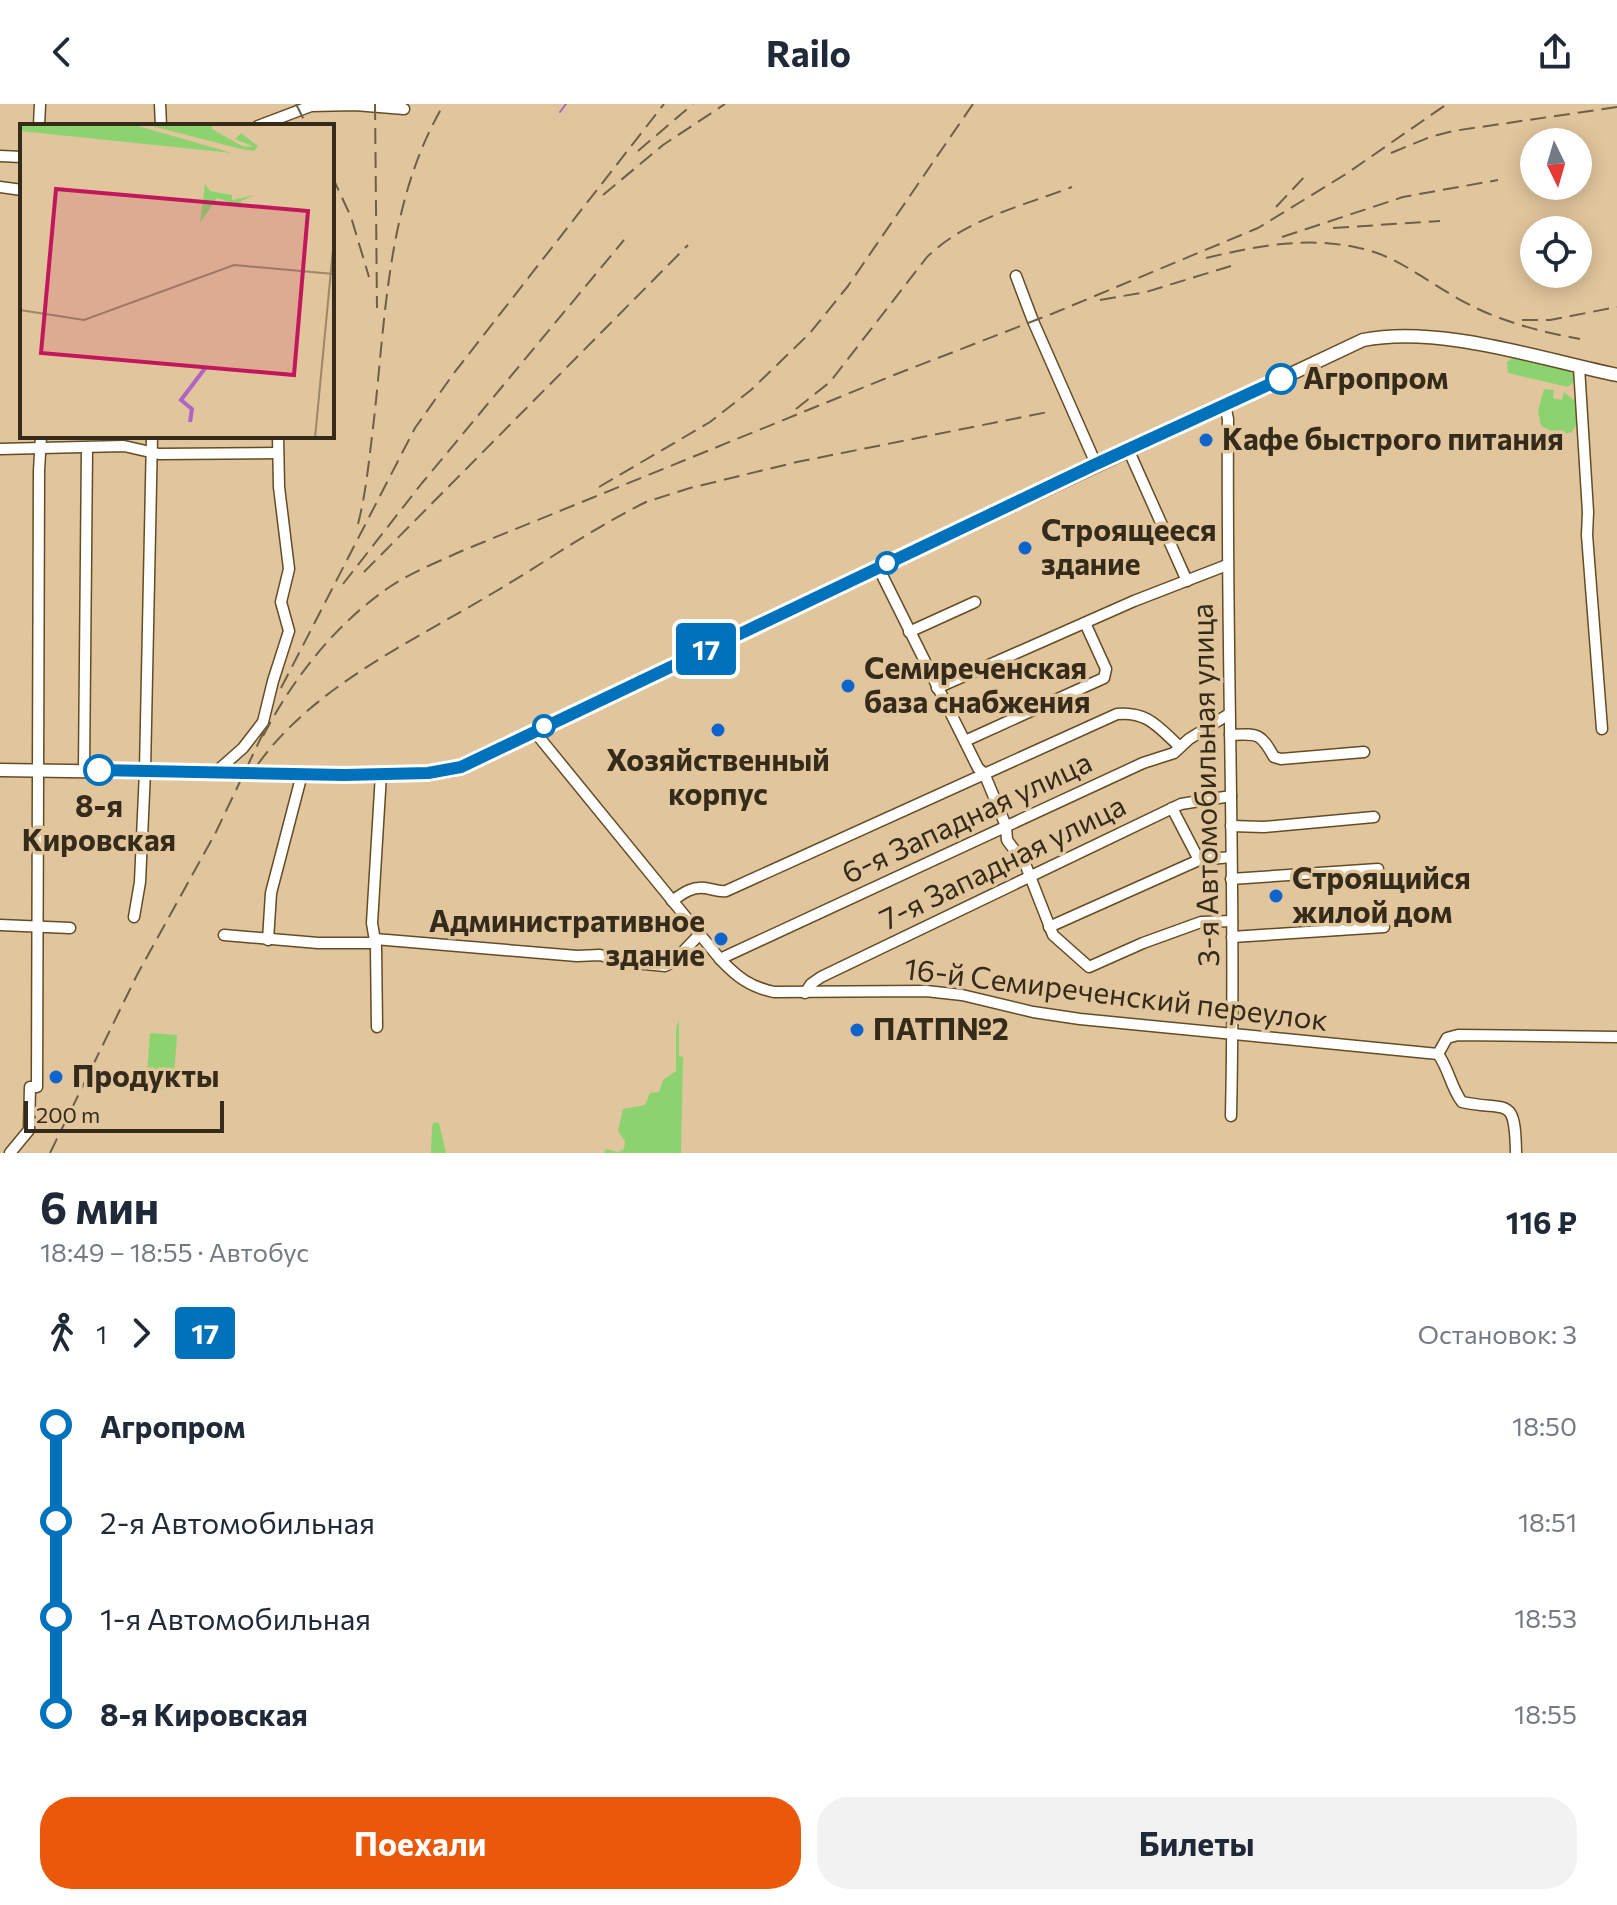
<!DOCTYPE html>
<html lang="ru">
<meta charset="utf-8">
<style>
:root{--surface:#fff;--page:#f2f2f3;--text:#1f2937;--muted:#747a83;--accent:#ea580c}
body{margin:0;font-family:Commissioner,sans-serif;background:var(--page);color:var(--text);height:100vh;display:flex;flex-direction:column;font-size:30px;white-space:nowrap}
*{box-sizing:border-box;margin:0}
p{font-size:26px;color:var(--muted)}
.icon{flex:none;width:44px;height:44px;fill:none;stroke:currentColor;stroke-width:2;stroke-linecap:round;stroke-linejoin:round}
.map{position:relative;height:1049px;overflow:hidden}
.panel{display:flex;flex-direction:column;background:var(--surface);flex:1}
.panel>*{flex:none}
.badge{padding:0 16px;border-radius:6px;font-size:28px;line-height:52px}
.needle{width:52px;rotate:175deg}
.fabs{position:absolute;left:1520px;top:24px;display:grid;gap:16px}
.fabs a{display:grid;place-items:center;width:72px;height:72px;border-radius:50%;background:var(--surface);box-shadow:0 4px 20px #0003;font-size:40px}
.scale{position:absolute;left:24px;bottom:20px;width:200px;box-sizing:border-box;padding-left:8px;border:4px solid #352b1a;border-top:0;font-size:22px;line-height:28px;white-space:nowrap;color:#352b1a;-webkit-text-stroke:6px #e1c59c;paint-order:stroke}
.map>.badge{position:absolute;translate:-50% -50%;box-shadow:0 0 0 4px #fff}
.legs{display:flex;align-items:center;gap:12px;height:88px;padding:0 40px;font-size:26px}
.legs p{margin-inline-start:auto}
.summary{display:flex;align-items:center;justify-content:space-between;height:136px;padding:0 40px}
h1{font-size:44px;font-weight:700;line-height:60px}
.button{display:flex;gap:16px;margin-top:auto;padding:16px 40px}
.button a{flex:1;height:92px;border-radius:32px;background:var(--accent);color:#fff;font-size:32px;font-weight:700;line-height:92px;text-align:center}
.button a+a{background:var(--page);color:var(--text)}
ul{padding:0 40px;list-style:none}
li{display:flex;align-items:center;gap:28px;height:96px;font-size:30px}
li i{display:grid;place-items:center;width:12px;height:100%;margin:0 10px;background:currentColor}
li i::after{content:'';width:20px;height:20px;margin:-10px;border:6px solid;border-radius:50%;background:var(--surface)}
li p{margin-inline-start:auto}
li:first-child i{background:linear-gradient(#0000 50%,currentColor 0)}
li:last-child i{background:linear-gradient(currentColor 50%,#0000 0)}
header{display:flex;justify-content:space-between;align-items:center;height:104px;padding:0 40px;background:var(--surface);font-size:36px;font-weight:700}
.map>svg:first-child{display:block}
</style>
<header><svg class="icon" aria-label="back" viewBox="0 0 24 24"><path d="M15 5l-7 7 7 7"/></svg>Railo<svg class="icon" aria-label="share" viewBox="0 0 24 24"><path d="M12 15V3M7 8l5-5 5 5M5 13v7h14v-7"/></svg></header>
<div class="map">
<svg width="1617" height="1049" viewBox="0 0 1617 1049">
<rect width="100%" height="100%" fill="#e1c59c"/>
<g fill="#8cd370">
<path d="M1513,254L1567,265L1574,271L1575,277L1568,283L1508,269L1507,258Z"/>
<path d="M1544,285L1554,286L1553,294L1562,296L1564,288L1575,297L1578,318L1572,328L1561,331L1541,322L1538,307Z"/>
<path d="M679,916V952L683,953L681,1049H604L606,1045L618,1048L624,1045L625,1037L618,1027L623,1005L645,1001L650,989L659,988L663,976L676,967V924Z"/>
<path d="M150,929L177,931L173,986L146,984Z"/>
<path d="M434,1018L439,1019L446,1049H431L432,1022Z"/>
</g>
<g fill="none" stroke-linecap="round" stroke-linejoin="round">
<path stroke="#ae66c6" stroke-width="2" d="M560,8L566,0"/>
<defs>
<g id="minor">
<path d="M160,0L161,22"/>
<path d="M39,22L40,0"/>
<path d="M258,22L311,2L355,1L404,5"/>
<path d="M0,52L22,53"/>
<path d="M0,83L22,86"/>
<path d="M1016,172L1033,217L1096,360"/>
<path d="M1579,263L1588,408L1587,431L1602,625"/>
<path d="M1225,301L1228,315C1226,547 1236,780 1231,1012"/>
<path d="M0,345L124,342L159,350L278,349"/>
<path d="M1128,345L1187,477"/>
<path d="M878,463L978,664L984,669L1006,722L1007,736L1026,762L1053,831L1089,863L1143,839L1201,818L1232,817"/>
<path d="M909,528L975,498"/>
<path d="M937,584L1134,497L1227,461"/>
<path d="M534,627L720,855C737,873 750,883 774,888L926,887L962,891L1033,908L1080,915L1438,950L1447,934L1458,931L1617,933"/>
<path d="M1230,631C1258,630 1260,628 1274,653L1281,655L1364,648"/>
<path d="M965,637L1104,574L1106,565L1085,519"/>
<path d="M84,666L87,344"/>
<path d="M217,667L243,644L263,618L273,577L289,527L281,498L289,465L279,383L278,332"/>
<path d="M1172,704L1199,756"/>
<path d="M1231,722L1264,723L1374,713"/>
<path d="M1231,775L1378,765"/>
<path d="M672,797C682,790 692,782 705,784C713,785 718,788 726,787L1117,610C1148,607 1159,624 1180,643"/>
<path d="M134,813L140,778L145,667L152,332"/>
<path d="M0,821L70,824"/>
<path d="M1049,823L1199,756L1231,753"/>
<path d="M224,831L318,839H376"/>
<path d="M1232,833L1384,823"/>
<path d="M375,835L577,852L600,851L625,858L665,862L673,858L699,831"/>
<path d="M268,836L271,789L302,670"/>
<path d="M720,855L1143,659L1174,649L1189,635L1229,610"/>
<path d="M805,889L811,880L821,873L1181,700L1231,692"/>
<path d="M377,923L376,843L372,819L381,670"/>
<path d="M1438,950C1449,965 1451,984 1462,998C1507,1008 1515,989 1516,1049"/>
<path d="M10,1049L29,1026L30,983H37L39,367L41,332"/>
</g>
<path id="major" d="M0,666L344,671L428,669L452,666L1363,236C1440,221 1540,255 1617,271"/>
</defs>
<use href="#minor" stroke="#644c25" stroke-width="13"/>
<use href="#major" stroke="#644c25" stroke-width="15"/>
<use href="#minor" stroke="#fff" stroke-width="10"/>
<use href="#major" stroke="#fff" stroke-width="12"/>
<g stroke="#6f5f46" stroke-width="2" stroke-dasharray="16 8" stroke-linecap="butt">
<path d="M296,0L307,22"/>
<path d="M375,0L377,204"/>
<path d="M638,47L693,0"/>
<path d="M1391,49L1430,33L1453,27L1617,3"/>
<path d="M332,72L351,113L369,173"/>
<path d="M603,91L663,41L725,0"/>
<path d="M1276,103L1306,71"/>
<path d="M1333,124L1440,117"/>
<path d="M1282,133L1403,93L1498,76"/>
<path d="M1206,154C1257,142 1307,132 1359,144C1394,151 1421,173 1452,191C1491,215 1536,227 1580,235"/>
<path d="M1100,196L1146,188L1231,162"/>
<path d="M1522,216H1550L1617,203"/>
<path d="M796,305L830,278L927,153C966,115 1022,102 1072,83"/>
<path d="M599,383L710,318L751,286L810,229L848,182L973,0"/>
<path d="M358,420C366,389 369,356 373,324C386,214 386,98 444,0"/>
<path d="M364,468L688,141"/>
<path d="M343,480L422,379L624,136"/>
<path d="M281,584L415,324L454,269L664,0"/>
<path d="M263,632C294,573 335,520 391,482C414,467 440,457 464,446L894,271L1054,209L1258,124L1346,70L1447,0"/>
<path d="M258,660C314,582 413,537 493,489C544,459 593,424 646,398L690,384L797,358L1048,308"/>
<path d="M50,1049L137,871L216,728L267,621"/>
</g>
</g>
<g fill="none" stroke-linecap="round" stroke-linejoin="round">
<defs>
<path id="line-1" d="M99,666L344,671L428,669L461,663L1096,360L1281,275"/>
</defs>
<use href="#line-1" stroke="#fff" stroke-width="18"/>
<use href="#line-1" stroke="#0072bc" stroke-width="12"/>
</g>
<g fill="#fff" stroke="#0072bc" stroke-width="4">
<circle cx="1281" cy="275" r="14"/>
<circle cx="887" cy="459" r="10"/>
<circle cx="544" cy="622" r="10"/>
<circle cx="99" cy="666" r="14"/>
</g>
<g fill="#0d64cd" stroke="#e1c59c" stroke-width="3">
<circle cx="1206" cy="336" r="8"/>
<circle cx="1025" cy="444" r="8"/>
<circle cx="848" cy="582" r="8"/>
<circle cx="718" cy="626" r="8"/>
<circle cx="1276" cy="792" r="8"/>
<circle cx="721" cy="835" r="8"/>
<circle cx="857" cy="926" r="8"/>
<circle cx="56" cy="973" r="8"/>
</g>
<g text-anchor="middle" stroke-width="7" stroke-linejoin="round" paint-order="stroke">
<g font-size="30" font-weight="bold" fill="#352b1a" stroke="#e1c59c" text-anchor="start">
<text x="1303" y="285">Агропром</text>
<text x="99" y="713" text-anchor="middle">8-я<tspan x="99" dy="34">Кировская</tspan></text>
</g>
<g font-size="30" font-weight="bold" fill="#352b1a" stroke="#e1c59c" text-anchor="start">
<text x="1222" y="346">Кафе быстрого питания</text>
<text x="1041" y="437">Строящееся<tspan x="1041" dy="34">здание</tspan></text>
<text x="864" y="575">Семиреченская<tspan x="864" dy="34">база снабжения</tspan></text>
<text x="718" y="667" text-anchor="middle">Хозяйственный<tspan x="718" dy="34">корпус</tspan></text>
<text x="1292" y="785">Строящийся<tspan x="1292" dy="34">жилой дом</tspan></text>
<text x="705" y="828" text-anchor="end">Административное<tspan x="705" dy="34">здание</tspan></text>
<text x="873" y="936">ПАТП№2</text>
<text x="72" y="983">Продукты</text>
</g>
<g font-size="30" fill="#352b1a" stroke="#e1c59c">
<text transform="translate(1206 681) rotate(-91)" y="10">3-я Автомобильная улица</text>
<text transform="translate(967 714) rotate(-25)" y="10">6-я Западная улица</text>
<text transform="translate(1003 759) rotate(-26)" y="10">7-я Западная улица</text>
<text transform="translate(1116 891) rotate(7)" y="10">16-й Семиреченский переулок</text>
</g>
</g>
<g transform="translate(20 20)">
<rect width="314" height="314" fill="#e1c59c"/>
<path d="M0,0H111L212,29L0,7ZM124,0H192V5L222,22L234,23L215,15L221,9L238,22L234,27L221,25ZM185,60L190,67L212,71V76L235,71L221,77L220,86L218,81L197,74L180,99Z" fill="#8cd370"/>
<path fill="none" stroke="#ae66c6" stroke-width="4" d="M170,298L172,285L161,276L186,243"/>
<path fill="none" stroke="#9c8768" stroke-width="2" d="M0,186L64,196L214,141L314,150M295,314L314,115"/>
<path fill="#c2185b" fill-opacity="0.15" stroke="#c2185b" stroke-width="4" d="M36,65L288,87L274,251L21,229Z"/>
<rect width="314" height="314" fill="none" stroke="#352b1a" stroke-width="4"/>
</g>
</svg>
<div class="fabs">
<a><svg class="needle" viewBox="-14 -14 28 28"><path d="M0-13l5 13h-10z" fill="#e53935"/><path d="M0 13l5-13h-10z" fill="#747a83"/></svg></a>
<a><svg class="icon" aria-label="locate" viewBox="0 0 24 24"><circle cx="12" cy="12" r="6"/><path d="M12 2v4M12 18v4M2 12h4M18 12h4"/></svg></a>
</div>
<div class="scale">200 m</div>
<b class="badge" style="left:706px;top:545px;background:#0072bc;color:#fff">17</b>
</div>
<section class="panel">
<div class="summary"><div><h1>6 мин</h1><p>18:49 – 18:55 · Автобус</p></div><b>116 ₽</b></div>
<div class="legs"><svg class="icon" aria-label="walk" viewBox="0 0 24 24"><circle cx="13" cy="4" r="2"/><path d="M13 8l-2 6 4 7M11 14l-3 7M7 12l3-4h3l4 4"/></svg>1<svg class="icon" aria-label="forward" viewBox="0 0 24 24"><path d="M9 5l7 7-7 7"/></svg><b class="badge" style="background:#0072bc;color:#fff">17</b><p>Остановок: 3</p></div>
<ul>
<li><i style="color:#0072bc"></i><b>Агропром</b><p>18:50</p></li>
<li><i style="color:#0072bc"></i><span>2-я Автомобильная</span><p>18:51</p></li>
<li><i style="color:#0072bc"></i><span>1-я Автомобильная</span><p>18:53</p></li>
<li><i style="color:#0072bc"></i><b>8-я Кировская</b><p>18:55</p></li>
</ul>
<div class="button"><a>Поехали</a><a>Билеты</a></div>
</section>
